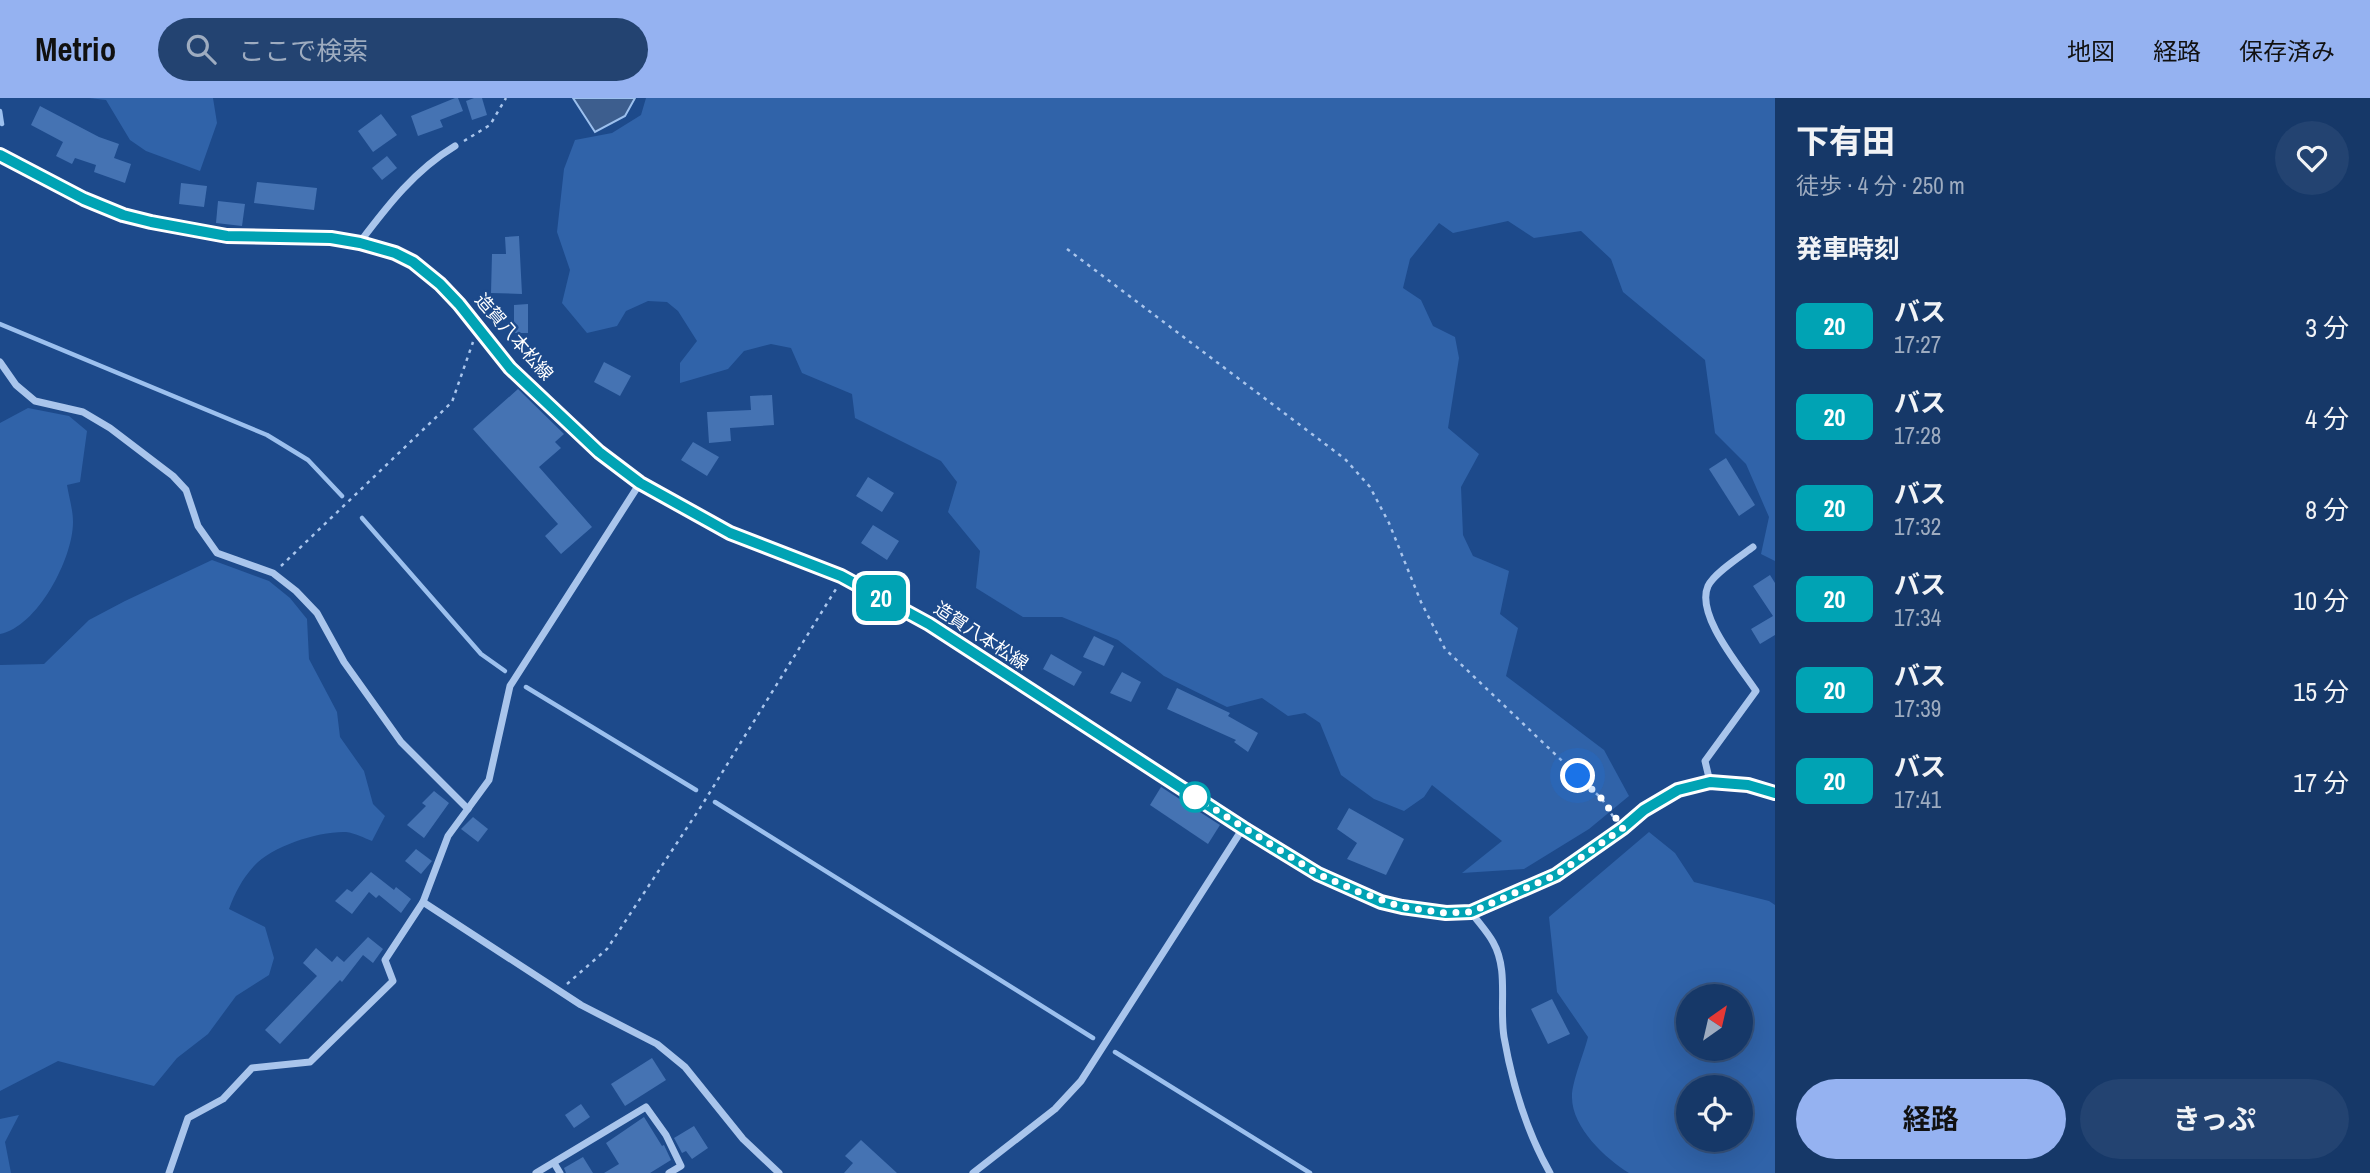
<!DOCTYPE html>
<html lang="ja">
<meta charset="utf-8">
<style>
:root{--surface:#163868;--page:#234371;--text:#f1f3f6;--muted:#9eacc0;--line:#35527c;--accent:#95b2f1}
body{margin:0;font-family:"Archivo Narrow","Noto Sans JP",sans-serif;background:var(--page);color:var(--text);height:100vh;display:flex;flex-direction:column;font-size:26px;white-space:nowrap}
*{box-sizing:border-box;margin:0}
p{font-size:23px;color:var(--muted)}
.icon{flex:none;width:38px;height:38px;fill:none;stroke:currentColor;stroke-width:2;stroke-linecap:round;stroke-linejoin:round}
.map{position:relative;flex:1;overflow:hidden}
.details{display:flex;flex-direction:column;background:var(--surface);width:595px}
.details>*{flex:none}
.badge{padding:0 14px;border-radius:10px;font-size:24px;line-height:46px}
.needle{width:46px;rotate:34deg}
.fabs{position:absolute;left:1676px;top:886px;display:grid;gap:14px}
.fabs a{display:grid;place-items:center;width:77px;height:77px;border-radius:50%;background:var(--surface);box-shadow:0 7px 28px #0002,0 0 0 2px var(--line);font-size:35px}
.you{position:absolute;width:35px;height:35px;margin:-18px;border:5px solid #fff;border-radius:50%;background:#1a73e8;box-shadow:0 0 0 10px #1a73e833}
.map>.badge{position:absolute;translate:-50% -50%;box-shadow:0 0 0 4px #fff}
h2{padding:0 21px;font-size:26px;line-height:63px}
.round{display:grid;place-items:center;flex:none;width:74px;height:74px;border-radius:37px;background:var(--page)}
.overview{display:flex;align-items:center;justify-content:space-between;height:119px;padding:0 21px}
h1{font-size:33px;font-weight:700;line-height:52px}
.button{display:flex;gap:14px;margin-top:auto;padding:14px 21px}
.button a{flex:1;height:80px;border-radius:42px;background:var(--accent);color:#111;font-size:28px;font-weight:700;line-height:80px;text-align:center}
.button a+a{background:var(--page);color:var(--text)}
ul{padding:0;list-style:none}
li{display:flex;align-items:center;gap:21px;height:91px;padding:0 21px}
li div{flex:1}
li b{display:block;font-size:26px}
li em{font-style:normal}
li .badge{min-width:77px;font-weight:700;text-align:center}
header{display:flex;align-items:center;gap:42px;box-sizing:border-box;height:98px;padding:0 35px;background:var(--accent);color:#111}
header strong{font-size:33px}
nav{display:flex;gap:38px;margin-inline-start:auto;font-size:24px}
.search{width:490px;height:63px;background:var(--page);display:flex;align-items:center;gap:18px;box-sizing:border-box;padding:0 24px;border-radius:38px;color:var(--muted);font-size:26px}
main{display:flex;flex:1;min-height:0}
.map>svg:first-child{display:block}
</style>
<header>
<strong>Metrio</strong>
<div class="search"><svg class="icon" aria-label="search" viewBox="0 0 24 24"><circle cx="10" cy="10" r="6"/><path d="M15 15l6 6"/></svg>ここで検索</div>
<nav><a>地図</a><a>経路</a><a>保存済み</a></nav>
</header>
<main>
<div class="map">
<svg width="1775" height="1075" viewBox="0 0 1775 1075">
<rect width="100%" height="100%" fill="#1d4a8b"/>
<g fill="#3063a9" fill-rule="evenodd">
<path d="M89,0H213L217,25L200,73L146,53L130,42L106,2Z"/>
<path d="M646,0H1775V463L1761,456L1769,419L1746,366L1715,335L1705,262L1623,194L1611,161L1581,133L1534,140L1508,123L1453,135L1439,125L1410,161L1403,190L1421,202L1433,228L1455,239L1459,260L1448,330L1479,356L1461,389L1463,437L1473,458L1509,473L1500,516L1518,530L1506,578L1604,652L1629,698L1589,731L1524,771L1462,775L1502,743L1432,687L1424,699L1404,713L1374,701L1341,677L1320,625L1305,615L1288,618L1262,600L1227,609L1164,578L1118,542L1062,519H1023L976,490L980,453L948,414L957,384L941,363L855,320L852,296L802,275L791,250L771,246L744,253L728,271L680,285V265L697,243L678,213L667,204L648,203L626,213L617,228L587,235L562,205L570,172L557,134L564,71L575,42L612,35L641,17Z"/>
<path d="M28,310L69,318L87,333L80,384L67,387C69,399 73,412 73,424C73,461 37,529 0,536V325Z"/>
<path d="M212,462L269,483L290,500L307,521L309,561L337,614L340,639L364,673L373,706L385,718L372,743C364,740 355,735 346,734C319,733 272,748 254,768C242,781 235,795 229,811L265,829L274,860L269,877L236,898L208,936L177,960L154,988L58,963L0,993V567L44,566L89,522L125,503Z"/>
<path d="M1649,734L1675,755L1694,784L1769,803L1775,807V1075H1629C1606,1061 1571,1029 1572,998C1572,984 1584,955 1588,939L1557,894L1549,819ZM1689,898H1741V950H1689ZM1689,989H1741V1041H1689Z"/>
<path d="M19,1017L5,1044L11,1075H0V1021Z"/>
</g>
<path fill="#3d5e8e" stroke="#9cc0ee" stroke-width="2" d="M573,0H635L625,18L595,34Z"/>
<g fill="none" stroke-linecap="round" stroke-linejoin="round">
<g stroke="#9cc0ee" stroke-width="4.5">
<path d="M0,13L2,26"/>
<path d="M0,226L267,337L308,362L342,398"/>
<path d="M362,420L481,556L505,573"/>
<path d="M526,589L696,692"/>
<path d="M715,704L1093,940"/>
<path d="M1115,954L1310,1075"/>
</g>
</g>
<g fill="#4573b3">
<path d="M455,0H458L463,13L440,22L443,29L418,38L411,18Z"/>
<path d="M474,0H482L487,17L472,22L466,3Z"/>
<path d="M40,8L99,39L119,46L114,60L131,66L125,85L94,74L96,67L75,60L72,66L56,58L63,44L31,27Z"/>
<path d="M381,16L397,37L373,54L358,33Z"/>
<path d="M387,58L397,70L382,82L372,70Z"/>
<path d="M257,84L317,90L314,112L254,105Z"/>
<path d="M181,85L207,88L204,109L179,106Z"/>
<path d="M218,103L245,106L242,128L216,125Z"/>
<path d="M519,138L522,196L491,195L492,156H506L505,139Z"/>
<path d="M528,206V235H514V207Z"/>
<path d="M604,264L631,278L620,298L594,284Z"/>
<path d="M518,291L564,336L555,344L561,350L539,369L592,429L561,456L545,438L558,426L473,331Z"/>
<path d="M772,297L774,327L730,330L731,343L709,345L707,314L751,312L750,298Z"/>
<path d="M693,344L719,359L707,378L681,362Z"/>
<path d="M1726,360L1755,407L1739,418L1709,371Z"/>
<path d="M868,379L894,395L882,414L856,398Z"/>
<path d="M873,427L899,443L887,462L861,445Z"/>
<path d="M1770,477L1775,485V537L1760,546L1751,531L1773,518L1753,488Z"/>
<path d="M1094,538L1114,548L1104,568L1083,559Z"/>
<path d="M1051,556L1082,574L1074,588L1043,571Z"/>
<path d="M1122,574L1141,584L1131,604L1110,595Z"/>
<path d="M1177,590L1230,615L1228,618L1258,635L1248,654L1234,644L1236,642L1167,611Z"/>
<path d="M1161,689L1220,727L1208,746L1150,707Z"/>
<path d="M434,693L449,705L424,740L407,727L426,708L422,705Z"/>
<path d="M1349,710L1404,741L1386,777L1347,761L1357,745L1337,731Z"/>
<path d="M473,719L488,731L478,744L461,731Z"/>
<path d="M416,751L432,763L421,776L405,763Z"/>
<path d="M371,774L394,792L396,789L411,801L401,815L379,797L376,800L369,794L352,816L335,803L347,791L352,794Z"/>
<path d="M368,839L383,851L373,865L363,857L342,884L340,882L280,946L265,932L317,878L303,865L316,850L332,864L337,858L344,864Z"/>
<path d="M1552,901L1570,936L1548,946L1531,911Z"/>
<path d="M652,960L666,982L625,1008L611,986Z"/>
<path d="M581,1006L590,1019L574,1030L565,1017Z"/>
<path d="M644,1019L662,1048L664,1047L671,1062L650,1075H604L619,1066L606,1045Z"/>
<path d="M694,1028L708,1050L692,1061L686,1053L682,1055L674,1040Z"/>
<path d="M861,1042L897,1075H844L853,1065L845,1058Z"/>
<path d="M583,1059L593,1075H566L564,1070Z"/>
</g>
<g fill="none" stroke-linecap="round" stroke-linejoin="round">
<g stroke="#a9c5ec" stroke-width="2.5" stroke-dasharray="3.5 5" stroke-linecap="butt">
<path d="M464,43L490,27L506,0"/>
<path d="M1067,151L1345,361L1370,389L1389,425L1421,504L1445,551L1602,701L1614,720"/>
<path d="M281,468L452,304L473,244"/>
<path d="M567,886L607,851L702,707L836,491"/>
</g>
<g stroke="#a9c5ec" stroke-width="7">
<path d="M360,144C388,107 415,72 455,48"/>
<path d="M0,264L16,287L35,303L83,314L110,330L173,378L186,392L198,428L217,455L273,475L296,493L317,515L344,564L401,644L468,711"/>
<path d="M1710,684L1705,663L1756,593C1741,570 1695,517 1708,488C1714,475 1741,458 1753,449"/>
<path d="M423,804L581,907L657,946L685,969L743,1041L779,1075"/>
<path d="M1471,814C1478,824 1487,833 1493,844C1509,872 1499,908 1504,939C1512,985 1527,1034 1550,1075"/>
<path d="M554,1065L560,1075"/>
<path d="M169,1075L188,1020L223,1001L252,970L310,964L393,883L385,862L423,804L448,738L489,682L510,588L640,385"/>
<path d="M536,1075L646,1009L666,1037L681,1068L669,1075"/>
<path d="M973,1075L1055,1011L1081,983L1243,730"/>
</g>
<path stroke="#d5e4f9" stroke-width="14" d="M0,57L84,101L123,117L151,124L227,138L331,140L360,145L395,155L413,164L440,186L459,206L510,270L599,354L640,385L730,435L841,478L929,526L1243,730L1318,776L1381,804L1402,809L1446,815L1471,814L1556,777L1623,730L1644,712L1678,692L1710,684L1748,687L1775,695"/>
</g>
<g fill="none" stroke-linecap="round" stroke-linejoin="round">
<defs>
<path id="line" d="M0,57L84,101L123,117L151,124L227,138L331,140L360,145L395,155L413,164L440,186L459,206L510,270L599,354L640,385L730,435L841,478L929,526L1243,730L1318,776L1381,804L1402,809L1446,815L1471,814L1556,777L1623,730L1644,712L1678,692L1710,684L1748,687L1775,695"/>
</defs>
<use href="#line" stroke="#fff" stroke-width="16"/>
<use href="#line" stroke="#00a3b4" stroke-width="10"/>
<path stroke="#fff" stroke-width="7" stroke-dasharray="0 12.6" d="M1195,699L1318,776L1359,794L1402,809L1446,815L1471,814L1556,777L1623,730L1602,701L1578,678"/>
</g>
<circle fill="#fff" stroke="#00a3b4" stroke-width="3.5" cx="1195" cy="699" r="14"/>
<g text-anchor="middle" stroke-width="5" stroke-linejoin="round" paint-order="stroke">
<g font-size="18" fill="#fff" stroke="#1d4a8b">
<text transform="translate(514 239) rotate(49)" y="6">造賀八本松線</text>
<text transform="translate(981 538) rotate(33)" y="6">造賀八本松線</text>
</g>
</g>
</svg>
<div class="fabs">
<a><svg class="needle" viewBox="-14 -14 28 28"><path d="M0-13l5 13h-10z" fill="#e53935"/><path d="M0 13l5-13h-10z" fill="#9eacc0"/></svg></a>
<a><svg class="icon" aria-label="locate" viewBox="0 0 24 24"><circle cx="12" cy="12" r="6"/><path d="M12 2v4M12 18v4M2 12h4M18 12h4"/></svg></a>
</div>
<div class="you" style="left:1578px;top:678px"></div>
<b class="badge" style="left:881px;top:500px;background:#00a3b4;color:#fff">20</b>
</div>
<section class="details">
<div class="overview"><div><h1>下有田</h1><p>徒歩 · 4 分 · 250 m</p></div><a class="round"><svg class="icon" aria-label="heart" viewBox="0 0 24 24"><path d="M12 20l-8-8c-3-5 5-10 8-4 3-6 11-1 8 4z"/></svg></a></div>
<h2>発車時刻</h2>
<ul>
<li><span class="badge" style="background:#00a3b4;color:#fff">20</span><div><b>バス</b><p>17:27</p></div><em>3 分</em></li>
<li><span class="badge" style="background:#00a3b4;color:#fff">20</span><div><b>バス</b><p>17:28</p></div><em>4 分</em></li>
<li><span class="badge" style="background:#00a3b4;color:#fff">20</span><div><b>バス</b><p>17:32</p></div><em>8 分</em></li>
<li><span class="badge" style="background:#00a3b4;color:#fff">20</span><div><b>バス</b><p>17:34</p></div><em>10 分</em></li>
<li><span class="badge" style="background:#00a3b4;color:#fff">20</span><div><b>バス</b><p>17:39</p></div><em>15 分</em></li>
<li><span class="badge" style="background:#00a3b4;color:#fff">20</span><div><b>バス</b><p>17:41</p></div><em>17 分</em></li>
</ul>
<div class="button"><a>経路</a><a>きっぷ</a></div>
</section>
</main>
